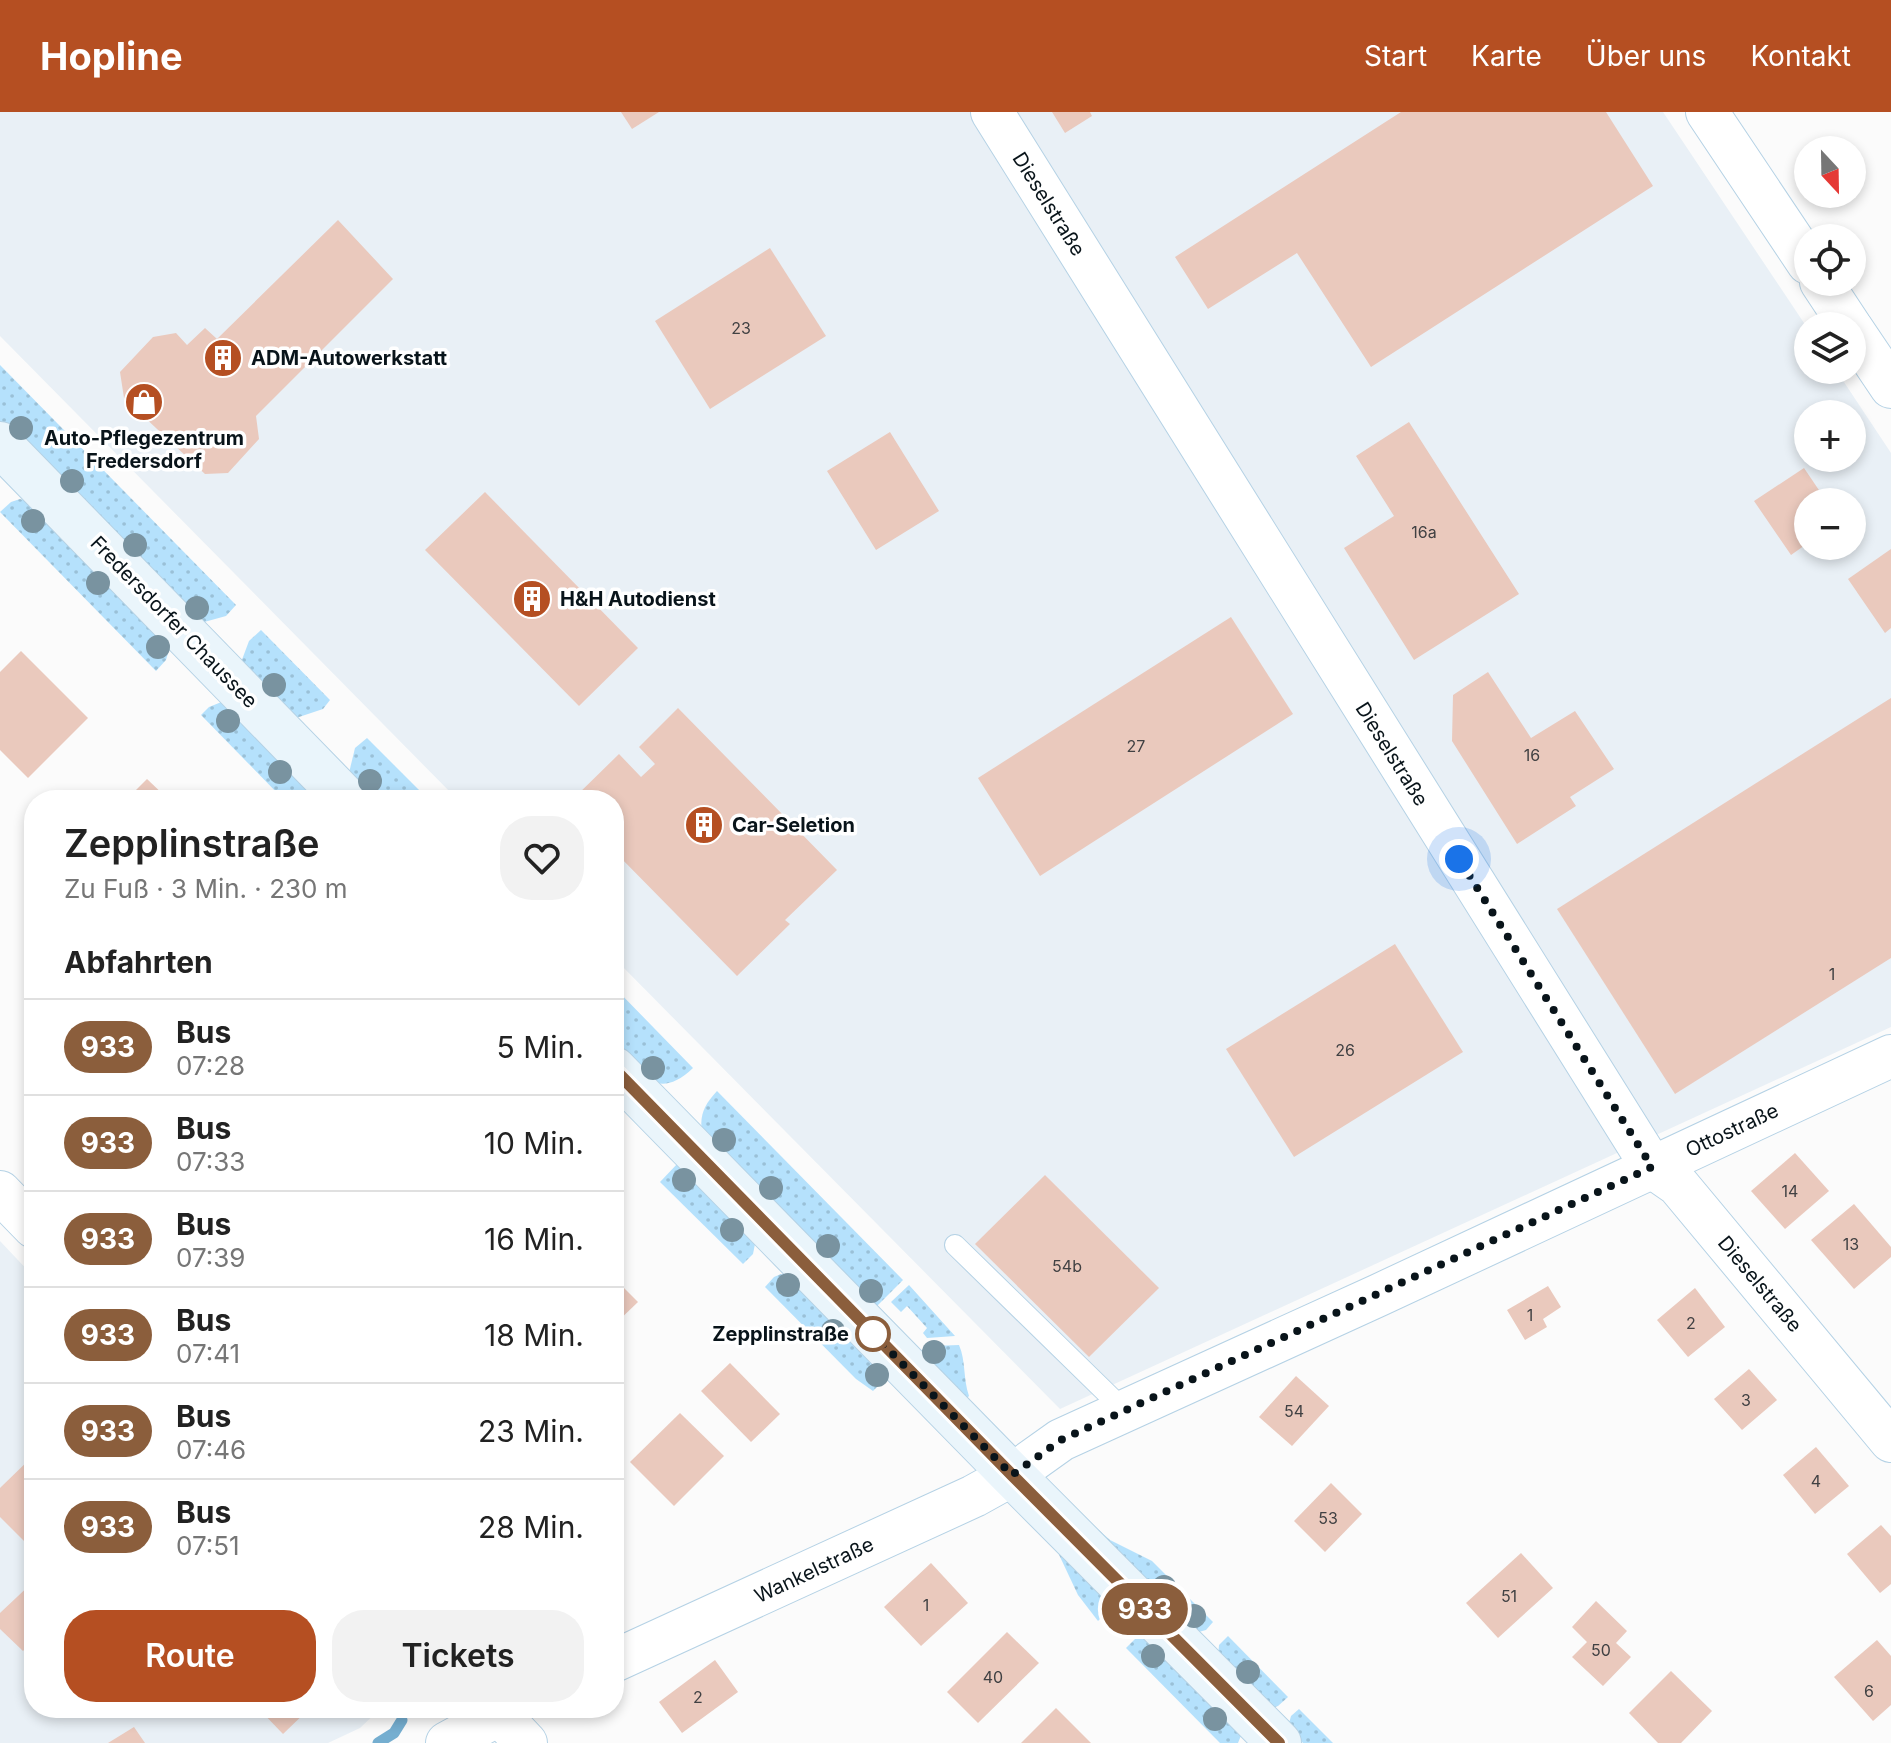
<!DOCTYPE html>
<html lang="de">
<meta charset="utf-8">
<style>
:root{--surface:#fff;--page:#f2f2f2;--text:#222;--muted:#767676;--line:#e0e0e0;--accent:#b54f22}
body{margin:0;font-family:Inter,sans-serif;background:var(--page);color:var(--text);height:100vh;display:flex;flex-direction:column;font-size:30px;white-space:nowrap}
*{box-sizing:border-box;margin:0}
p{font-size:26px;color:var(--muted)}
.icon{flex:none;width:44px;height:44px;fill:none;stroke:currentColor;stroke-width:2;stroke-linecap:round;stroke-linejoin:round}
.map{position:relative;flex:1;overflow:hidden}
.panel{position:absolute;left:24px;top:678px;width:600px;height:928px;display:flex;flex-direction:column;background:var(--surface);border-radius:32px;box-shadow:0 4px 12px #0003}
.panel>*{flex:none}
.badge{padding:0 16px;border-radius:26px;font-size:28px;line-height:52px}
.needle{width:52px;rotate:158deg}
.fabs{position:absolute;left:1794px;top:24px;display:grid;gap:16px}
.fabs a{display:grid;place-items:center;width:72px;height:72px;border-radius:50%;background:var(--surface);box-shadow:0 4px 12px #0003;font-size:40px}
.you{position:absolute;width:40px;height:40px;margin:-20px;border:6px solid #fff;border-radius:50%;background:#1a73e8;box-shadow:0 0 0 12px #1a73e833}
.map>.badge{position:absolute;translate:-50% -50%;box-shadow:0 0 0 4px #fff}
h2{padding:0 40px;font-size:30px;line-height:72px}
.round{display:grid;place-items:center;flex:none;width:84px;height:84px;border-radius:32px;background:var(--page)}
.overview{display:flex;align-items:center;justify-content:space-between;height:136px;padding:0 40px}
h1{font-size:38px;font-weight:600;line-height:60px}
.primary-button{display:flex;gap:16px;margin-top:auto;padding:16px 40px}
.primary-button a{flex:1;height:92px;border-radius:32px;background:var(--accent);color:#fff;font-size:32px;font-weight:600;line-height:92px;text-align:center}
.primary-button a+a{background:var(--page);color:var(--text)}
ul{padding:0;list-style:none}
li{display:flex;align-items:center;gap:24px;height:96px;padding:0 40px;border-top:2px solid var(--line)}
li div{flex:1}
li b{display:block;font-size:30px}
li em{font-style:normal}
li .badge{min-width:88px;font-weight:700;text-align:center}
header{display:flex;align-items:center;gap:48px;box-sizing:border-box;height:112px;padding:0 40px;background:var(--accent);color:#fff}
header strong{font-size:38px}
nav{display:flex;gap:44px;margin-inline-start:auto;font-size:28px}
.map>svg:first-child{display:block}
</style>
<header>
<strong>Hopline</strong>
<nav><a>Start</a><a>Karte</a><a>Über uns</a><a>Kontakt</a></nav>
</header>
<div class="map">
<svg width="1891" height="1631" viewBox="0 0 1891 1631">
<defs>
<pattern id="grass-dots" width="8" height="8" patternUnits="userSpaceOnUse" patternTransform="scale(2)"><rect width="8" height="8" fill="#b5e1fc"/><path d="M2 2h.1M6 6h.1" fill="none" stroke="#9ac0d7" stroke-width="1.8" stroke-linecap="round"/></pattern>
</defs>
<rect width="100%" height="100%" fill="#fbfbfb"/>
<g fill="#e9f0f6" fill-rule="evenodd">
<path d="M0,0H1663L1808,217V258H1836L1891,341V915L1060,1297L614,846V688H458L0,224ZM1808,302H1852V346H1808ZM1808,390H1852V434H1808Z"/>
<path d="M0,1129L34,1165V1596H381L360,1616L328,1631H0Z"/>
</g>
<g fill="url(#grass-dots)">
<path d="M0,253L236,493L226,504L197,512L0,311Z"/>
<path d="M20,387L29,390L163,528L169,538L166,548L156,559L0,400L11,390Z"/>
<path d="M261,518L330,588L323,597L296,606L240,553L249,529Z"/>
<path d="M224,589L322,688H284L201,603L209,595Z"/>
<path d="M367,626L429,688H370L348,665L355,636Z"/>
<path d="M614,875L693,956C657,990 641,962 614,935Z"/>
<path d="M717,979L903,1168L874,1197L704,1028C698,1007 702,995 717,979Z"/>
<path d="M679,1050L756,1127L753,1142L743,1152L660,1070Z"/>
<path d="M781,1162L794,1165L889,1263L873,1279L856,1267L765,1175L774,1165Z"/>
<path d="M909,1173L955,1224L927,1226L923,1221L927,1216L907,1194L901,1200L891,1190Z"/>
<path d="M959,1233C966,1249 963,1267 969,1284L963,1290L920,1245L933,1234Z"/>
<path d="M1084,1405L1110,1428L1152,1449L1213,1510L1206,1518L1195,1521Z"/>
<path d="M1054,1432L1111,1487L1108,1499L1098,1509L1078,1483Z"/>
<path d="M1228,1524L1288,1585L1278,1594L1268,1597L1218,1544L1219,1533Z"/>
<path d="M1136,1526H1149L1242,1621L1238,1631H1220L1126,1536Z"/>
<path d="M1299,1597L1333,1631H1303L1288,1615L1291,1604Z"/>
</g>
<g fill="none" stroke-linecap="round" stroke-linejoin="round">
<path stroke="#75aed0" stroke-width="11" d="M378,1631L394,1621L402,1608"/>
</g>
<g fill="#eac9bd">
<path d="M621,0H659L632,17Z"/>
<path d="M1052,0H1090L1092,4L1065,21Z"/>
<path d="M1401,0H1606L1653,74L1371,255L1297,141L1208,197L1175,145Z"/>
<path d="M338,108L393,167L256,304L259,327L228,361L205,362L124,286L120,260L153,225L176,221L187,233L205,216L217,227Z"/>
<path d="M770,136L826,224L710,297L655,209Z"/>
<path d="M1409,310L1519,482L1414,548L1344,436L1394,404L1356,344Z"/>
<path d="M890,320L939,399L876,438L827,359Z"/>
<path d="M1804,356L1827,390H1808V431L1791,443L1754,389Z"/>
<path d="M485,380L638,536L579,594L425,438Z"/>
<path d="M1891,437V516L1885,521L1848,467Z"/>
<path d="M1231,505L1293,602L1040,764L978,666Z"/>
<path d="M21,539L88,606L28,666L0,638V560Z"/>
<path d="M1488,560L1531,626L1575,599L1614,657L1570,685L1576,694L1517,732L1452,629L1453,583Z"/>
<path d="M1891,586V846L1675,982L1557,797Z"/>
<path d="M678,596L837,758L785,808L790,812L737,864L614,739V688H572L619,642L641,665L655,652L639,635Z"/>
<path d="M147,667L169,688H126Z"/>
<path d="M1395,832L1463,940L1294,1045L1226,937Z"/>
<path d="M1795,1041L1829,1079L1785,1117L1751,1079Z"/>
<path d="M1045,1063L1159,1176L1089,1245L975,1132Z"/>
<path d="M1854,1092L1891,1135V1145L1854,1177L1811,1128Z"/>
<path d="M614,1166L638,1190L614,1213Z"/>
<path d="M1548,1174L1561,1195L1543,1207L1547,1215L1525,1228L1507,1198Z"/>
<path d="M1695,1176L1725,1215L1688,1245L1657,1208Z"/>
<path d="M730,1251L780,1302L751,1330L701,1279Z"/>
<path d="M1749,1257L1777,1288L1742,1318L1714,1287Z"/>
<path d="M1296,1264L1329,1294L1292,1334L1259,1305Z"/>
<path d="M680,1301L724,1344L674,1394L630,1350Z"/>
<path d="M1816,1335L1849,1374L1815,1402L1783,1363Z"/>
<path d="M34,1343V1419L24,1429L0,1405V1376Z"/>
<path d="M1331,1371L1362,1402L1325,1440L1294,1409Z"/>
<path d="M1881,1413L1891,1424V1472L1880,1481L1847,1442Z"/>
<path d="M1521,1441L1553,1476L1498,1526L1466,1491Z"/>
<path d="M931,1451L968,1491L921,1534L884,1495Z"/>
<path d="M34,1469V1528L23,1539L0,1517V1501Z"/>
<path d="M1596,1489L1627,1519L1616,1531L1631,1545L1603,1574L1572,1545L1587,1530L1572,1515Z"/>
<path d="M1007,1520L1039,1551L978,1611L947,1580Z"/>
<path d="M1877,1528L1891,1544V1593L1873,1609L1834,1565Z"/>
<path d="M715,1548L738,1580L682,1621L659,1590Z"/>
<path d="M1671,1559L1712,1599L1681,1631H1658L1629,1601Z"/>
<path d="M173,1596H192L182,1606Z"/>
<path d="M258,1596H310L283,1622Z"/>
<path d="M1056,1596L1091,1631H1021Z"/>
<path d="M134,1615L145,1631H108Z"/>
</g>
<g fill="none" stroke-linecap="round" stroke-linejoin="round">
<defs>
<path id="service" d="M955,1133L1124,1298"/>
<g id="minor">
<path d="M992,0L1652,1055L1678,1073L1891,1329"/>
<path d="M1707,0L1808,151"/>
<path d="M1821,170L1850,214"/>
<path d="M1852,217L1891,275"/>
<path d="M0,1080L34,1115"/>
<path d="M614,1549L974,1384L1012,1363L1061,1328L1379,1183L1891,944"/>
<path d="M493,1596L526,1631"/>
<path d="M447,1631L511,1596"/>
</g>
<g id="secondary">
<path d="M0,332L347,688"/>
<path d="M614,957L1012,1363L1279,1631"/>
</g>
</defs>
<use href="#service" stroke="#b5d2e5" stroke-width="22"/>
<use href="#minor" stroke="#b5d2e5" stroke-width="44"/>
<use href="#secondary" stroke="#b5d2e5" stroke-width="46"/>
<use href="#service" stroke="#fff" stroke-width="20"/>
<use href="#minor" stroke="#fff" stroke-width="42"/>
<use href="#secondary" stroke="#eaf5fb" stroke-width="44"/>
</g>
<g fill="#7993a0">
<circle cx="21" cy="316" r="12"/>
<circle cx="72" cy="369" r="12"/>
<circle cx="33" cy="409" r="12"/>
<circle cx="135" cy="433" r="12"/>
<circle cx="98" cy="471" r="12"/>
<circle cx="197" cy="496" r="12"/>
<circle cx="158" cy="535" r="12"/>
<circle cx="274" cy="573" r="12"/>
<circle cx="228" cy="609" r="12"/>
<circle cx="280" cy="660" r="12"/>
<circle cx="370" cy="669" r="12"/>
<circle cx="653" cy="956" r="12"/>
<circle cx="724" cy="1028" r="12"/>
<circle cx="684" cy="1068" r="12"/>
<circle cx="771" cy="1076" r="12"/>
<circle cx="732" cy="1118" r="12"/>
<circle cx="828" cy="1134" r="12"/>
<circle cx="788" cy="1173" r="12"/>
<circle cx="871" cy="1179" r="12"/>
<circle cx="833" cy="1219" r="12"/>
<circle cx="934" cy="1240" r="12"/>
<circle cx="877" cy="1263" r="12"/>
<circle cx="1164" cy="1475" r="12"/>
<circle cx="1194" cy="1504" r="12"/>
<circle cx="1153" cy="1544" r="12"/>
<circle cx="1248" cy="1560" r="12"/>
<circle cx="1215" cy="1607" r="12"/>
</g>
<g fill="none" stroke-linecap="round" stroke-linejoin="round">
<defs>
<path id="line" d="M614,957L1012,1363L1279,1631"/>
</defs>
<use href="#line" stroke="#fff" stroke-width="18"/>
<use href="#line" stroke="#8b5e3c" stroke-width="12"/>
<path stroke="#09141a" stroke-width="8" stroke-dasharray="0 14.4" d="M873,1222L1012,1363L1061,1328L1652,1055L1459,747"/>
</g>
<defs>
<symbol id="building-disc" viewBox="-11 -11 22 22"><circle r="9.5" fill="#b54f22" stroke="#fff"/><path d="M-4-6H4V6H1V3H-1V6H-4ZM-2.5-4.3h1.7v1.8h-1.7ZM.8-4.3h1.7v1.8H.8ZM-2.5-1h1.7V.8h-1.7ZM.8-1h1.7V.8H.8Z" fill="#fff"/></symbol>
<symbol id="shop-disc" viewBox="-11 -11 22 22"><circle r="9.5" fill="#b54f22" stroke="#fff"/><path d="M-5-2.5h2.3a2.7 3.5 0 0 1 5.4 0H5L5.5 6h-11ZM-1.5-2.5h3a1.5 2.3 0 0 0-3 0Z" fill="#fff"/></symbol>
</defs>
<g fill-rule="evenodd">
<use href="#building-disc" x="201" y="224" width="44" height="44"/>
<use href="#shop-disc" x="122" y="268" width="44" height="44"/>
<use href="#building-disc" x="510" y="465" width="44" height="44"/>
<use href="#building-disc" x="682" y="691" width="44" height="44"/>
</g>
<circle fill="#fff" stroke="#8b5e3c" stroke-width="4" cx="873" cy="1222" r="16"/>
<g text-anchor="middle" stroke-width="7" stroke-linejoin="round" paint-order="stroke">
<g font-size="16" fill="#414143">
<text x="741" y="222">23</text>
<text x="1424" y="426">16a</text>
<text x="1136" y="640">27</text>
<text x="1532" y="649">16</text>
<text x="1832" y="868">1</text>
<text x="1345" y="944">26</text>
<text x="1790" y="1085">14</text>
<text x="1851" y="1138">13</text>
<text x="1067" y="1160">54b</text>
<text x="1530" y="1209">1</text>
<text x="1691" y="1217">2</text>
<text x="1746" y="1294">3</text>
<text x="1294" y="1305">54</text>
<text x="1816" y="1375">4</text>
<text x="1328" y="1412">53</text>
<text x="1509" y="1490">51</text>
<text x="926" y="1499">1</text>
<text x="1601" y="1544">50</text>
<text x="993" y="1571">40</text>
<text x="1869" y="1585">6</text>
<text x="698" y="1591">2</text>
</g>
<g font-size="20" fill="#09141a" stroke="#fff">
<text transform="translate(1049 92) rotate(58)" y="7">Dieselstraße</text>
<text transform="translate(174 510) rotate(46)" y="7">Fredersdorfer Chaussee</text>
<text transform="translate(1392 642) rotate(58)" y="7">Dieselstraße</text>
<text transform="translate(1732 1018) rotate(-25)" y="7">Ottostraße</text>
<text transform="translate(1760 1172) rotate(50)" y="7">Dieselstraße</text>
<text transform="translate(814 1458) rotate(-25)" y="7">Wankelstraße</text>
</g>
<g font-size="20" font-weight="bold" fill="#09141a" stroke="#fff" text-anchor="start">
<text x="251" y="253">ADM-Autowerkstatt</text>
<text x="144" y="333" text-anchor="middle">Auto-Pflegezentrum<tspan x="144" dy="23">Fredersdorf</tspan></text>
<text x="560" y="494">H&amp;H Autodienst</text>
<text x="732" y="720">Car-Seletion</text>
</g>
<g font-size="20" font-weight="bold" fill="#09141a" stroke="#fff" text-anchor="end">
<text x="849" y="1229">Zepplinstraße</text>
</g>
</g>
</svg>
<div class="fabs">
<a><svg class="needle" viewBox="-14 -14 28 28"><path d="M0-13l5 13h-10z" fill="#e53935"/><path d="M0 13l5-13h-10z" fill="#767676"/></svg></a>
<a><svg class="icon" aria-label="locate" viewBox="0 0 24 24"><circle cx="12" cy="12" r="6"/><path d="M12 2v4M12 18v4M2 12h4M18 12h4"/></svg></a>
<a><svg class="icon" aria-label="layers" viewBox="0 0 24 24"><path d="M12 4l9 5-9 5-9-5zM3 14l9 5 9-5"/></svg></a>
<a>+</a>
<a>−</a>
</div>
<div class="you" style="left:1459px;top:747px"></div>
<b class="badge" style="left:1145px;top:1497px;background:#8b5e3c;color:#fff">933</b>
<section class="panel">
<div class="overview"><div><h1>Zepplinstraße</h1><p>Zu Fuß · 3 Min. · 230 m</p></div><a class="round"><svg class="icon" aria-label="heart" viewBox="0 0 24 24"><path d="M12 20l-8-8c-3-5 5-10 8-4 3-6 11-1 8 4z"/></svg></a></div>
<h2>Abfahrten</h2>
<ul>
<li><span class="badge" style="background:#8b5e3c;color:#fff">933</span><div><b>Bus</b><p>07:28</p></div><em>5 Min.</em></li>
<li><span class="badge" style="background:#8b5e3c;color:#fff">933</span><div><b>Bus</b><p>07:33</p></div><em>10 Min.</em></li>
<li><span class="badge" style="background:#8b5e3c;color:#fff">933</span><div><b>Bus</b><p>07:39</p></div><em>16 Min.</em></li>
<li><span class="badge" style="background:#8b5e3c;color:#fff">933</span><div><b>Bus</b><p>07:41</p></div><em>18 Min.</em></li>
<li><span class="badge" style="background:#8b5e3c;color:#fff">933</span><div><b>Bus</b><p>07:46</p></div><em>23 Min.</em></li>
<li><span class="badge" style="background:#8b5e3c;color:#fff">933</span><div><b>Bus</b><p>07:51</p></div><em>28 Min.</em></li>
</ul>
<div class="primary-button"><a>Route</a><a>Tickets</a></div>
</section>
</div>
